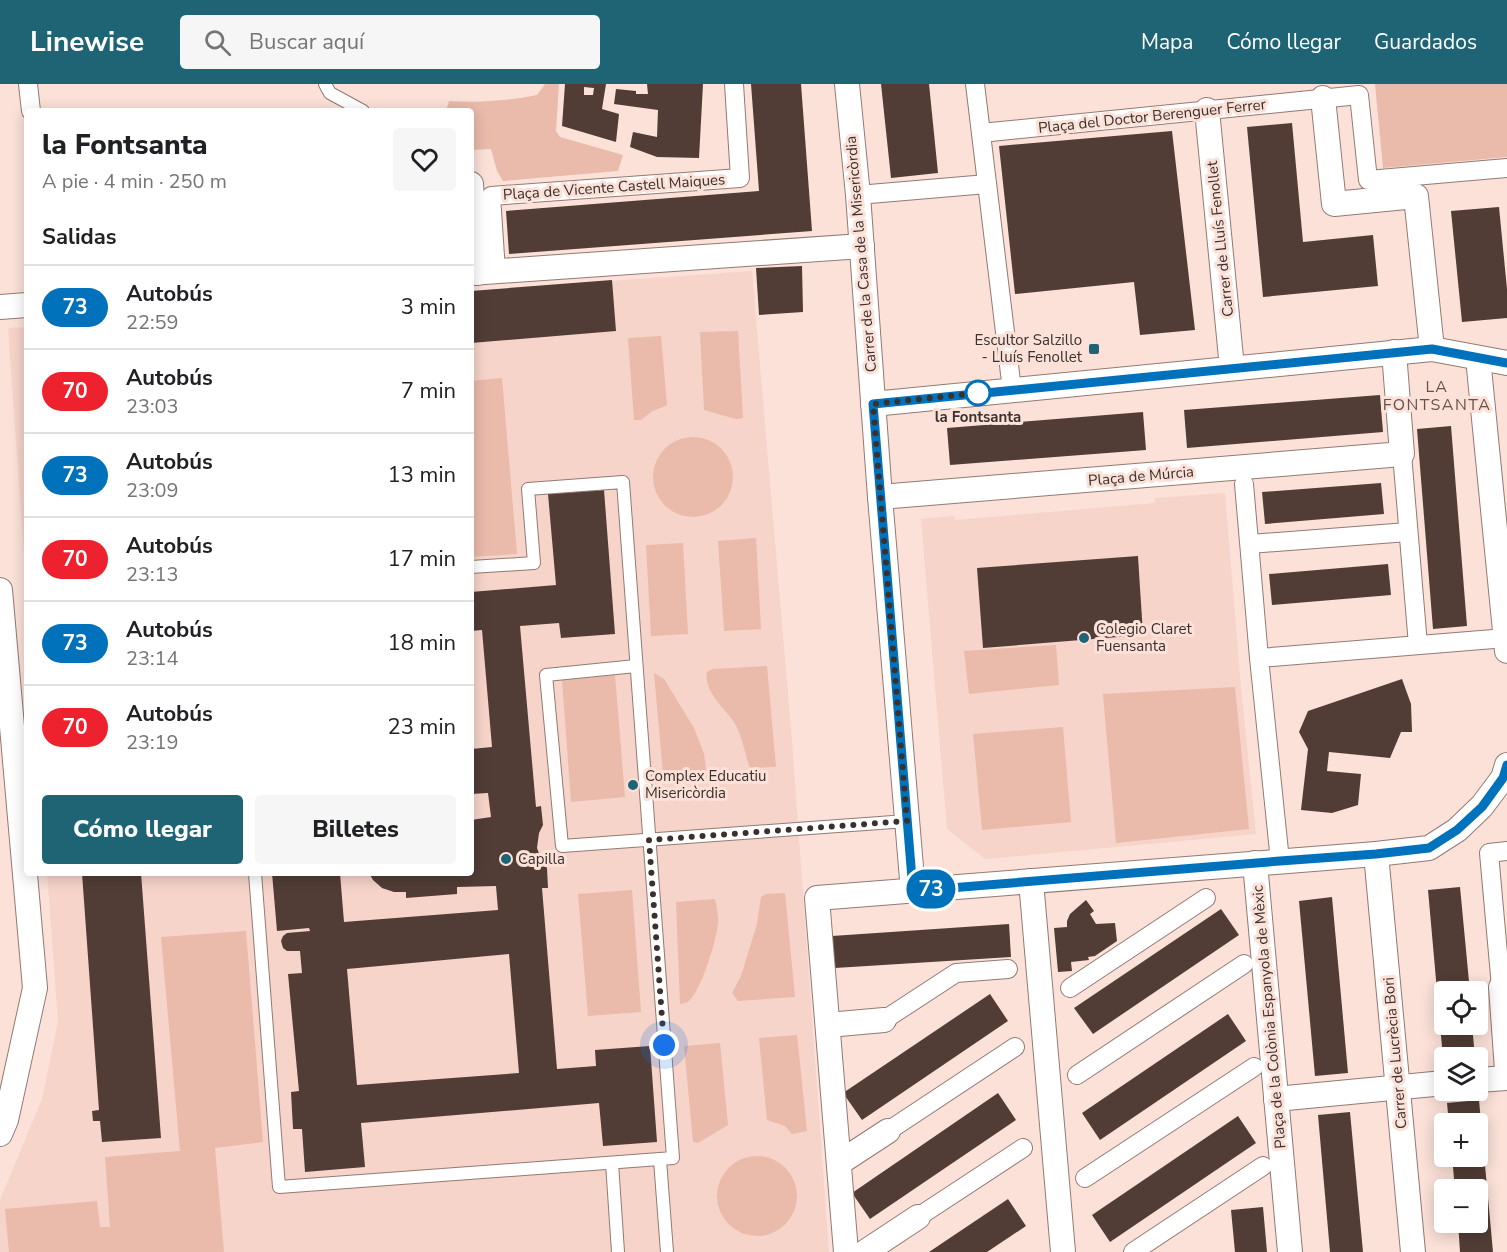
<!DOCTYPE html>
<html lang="es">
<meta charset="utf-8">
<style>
:root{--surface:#fff;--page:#f6f6f6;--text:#202124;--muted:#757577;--line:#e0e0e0;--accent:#1f6475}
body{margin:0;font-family:"Nunito Sans",sans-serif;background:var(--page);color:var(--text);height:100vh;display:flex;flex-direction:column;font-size:22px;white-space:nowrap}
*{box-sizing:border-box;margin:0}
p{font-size:20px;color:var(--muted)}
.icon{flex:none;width:33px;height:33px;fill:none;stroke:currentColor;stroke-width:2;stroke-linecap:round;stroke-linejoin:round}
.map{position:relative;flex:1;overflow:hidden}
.side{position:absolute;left:24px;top:24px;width:450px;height:768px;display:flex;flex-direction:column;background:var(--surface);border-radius:6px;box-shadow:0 3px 15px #0003}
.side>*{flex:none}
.badge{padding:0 12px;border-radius:20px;font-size:21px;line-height:39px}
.tools{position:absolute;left:1434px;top:897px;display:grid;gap:12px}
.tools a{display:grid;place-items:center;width:54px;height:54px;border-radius:6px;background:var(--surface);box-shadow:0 3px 15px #0003;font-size:30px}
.you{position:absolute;width:30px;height:30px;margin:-15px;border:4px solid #fff;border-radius:50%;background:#1a73e8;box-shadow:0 0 0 9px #1a73e833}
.map>.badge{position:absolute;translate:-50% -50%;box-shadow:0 0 0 3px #fff}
h2{padding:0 18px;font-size:22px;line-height:54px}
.round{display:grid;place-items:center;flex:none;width:63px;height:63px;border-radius:6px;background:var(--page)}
.headline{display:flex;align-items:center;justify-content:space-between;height:102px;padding:0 18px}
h1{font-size:28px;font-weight:800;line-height:45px}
.cta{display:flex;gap:12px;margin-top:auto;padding:12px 18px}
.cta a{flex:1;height:69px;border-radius:6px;background:var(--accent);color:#fff;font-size:24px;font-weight:800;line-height:69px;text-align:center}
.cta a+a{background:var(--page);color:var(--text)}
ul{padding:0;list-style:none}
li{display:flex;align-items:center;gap:18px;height:84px;padding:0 18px;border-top:2px solid var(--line)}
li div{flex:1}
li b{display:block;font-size:22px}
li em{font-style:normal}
li .badge{min-width:66px;font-weight:700;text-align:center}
header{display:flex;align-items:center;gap:36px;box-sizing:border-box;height:84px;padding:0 30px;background:var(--accent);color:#fff}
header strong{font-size:28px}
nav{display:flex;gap:33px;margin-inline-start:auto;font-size:21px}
.search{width:420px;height:54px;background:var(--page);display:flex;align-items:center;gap:15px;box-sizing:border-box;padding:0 21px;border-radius:6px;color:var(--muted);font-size:22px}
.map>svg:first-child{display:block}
</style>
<header>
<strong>Linewise</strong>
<div class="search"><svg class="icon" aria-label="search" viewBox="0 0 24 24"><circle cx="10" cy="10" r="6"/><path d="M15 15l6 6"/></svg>Buscar aquí</div>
<nav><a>Mapa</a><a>Cómo llegar</a><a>Guardados</a></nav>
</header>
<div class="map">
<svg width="1507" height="1168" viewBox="0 0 1507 1168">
<rect width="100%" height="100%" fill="#fbe1d8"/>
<g fill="#f6d4c9">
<path d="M752,187L792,657L829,1168H0V1116L42,1015L58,938L47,789H471V207Z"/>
<path d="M27,243V514L8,244Z"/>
<path d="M1225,409L1241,603L1256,750L985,775L947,745L921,435L954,432L955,436L1155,419V414Z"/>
</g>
<g fill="#eabaaa">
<path d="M545,0H559L556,47L560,53L623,71L618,87L503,97L497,87L491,65L471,66V27H446L449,17C479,19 507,17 537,11Z"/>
<path d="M1375,0H1507V73L1383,84Z"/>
<path d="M738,247L743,334L736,335L704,326L700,248Z"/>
<path d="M661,252L667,321L651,328L641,336H634L628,254Z"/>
<path d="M502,294L517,470L471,473V297Z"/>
<circle cx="693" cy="393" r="40"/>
<path d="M756,454L761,545L724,547L718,457Z"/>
<path d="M683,459L688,550L651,552L646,461Z"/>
<path d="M1056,561L1059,601L969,610L964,567Z"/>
<path d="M767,582L776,683L750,684C745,671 742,650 734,638C725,624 703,607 707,588L713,585Z"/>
<path d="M654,589L664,595L694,644L704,670L707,692L663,690Z"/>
<path d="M615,591L625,713L571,718L562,596Z"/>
<path d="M1235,603L1249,745L1116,759L1103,610Z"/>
<path d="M1063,643L1071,738L982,746L973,650Z"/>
<path d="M632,806L641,928L588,932L578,810Z"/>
<path d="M785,809L795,913L738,917L732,909L741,892L757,840L761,813L766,810Z"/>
<path d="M715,815C717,823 718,831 718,838C717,856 701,906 689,917C687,919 683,919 680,920L676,818Z"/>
<path d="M246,847L263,1058L215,1064L224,1168H9L5,1125L97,1117L100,1143H110L105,1073L180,1067L161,853Z"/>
<path d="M797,951L807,1047L792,1050L785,1042L767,1036L759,954Z"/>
<path d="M720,959L728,1041L698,1059L693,1058L684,962Z"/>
<circle cx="757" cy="1112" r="40"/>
</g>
<g fill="#513d36" fill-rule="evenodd">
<path d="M565,0H606L602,25L619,30L616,58L562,42ZM584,3L594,4L593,11H584Z"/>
<path d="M647,0H703L699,74L657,73L630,63L633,48L657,53L658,26L614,20L616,5L636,7V10H648Z"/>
<path d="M751,0H801L812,147L509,170L506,127L759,107Z"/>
<path d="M881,0H929L938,89L891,94Z"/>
<path d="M1292,39L1303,158L1373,151L1378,202L1263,213L1247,43Z"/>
<path d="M1172,47L1195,246L1140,251L1134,198L1015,210L999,62Z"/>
<path d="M1499,123L1507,205V234L1462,238L1451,127Z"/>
<path d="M802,182L803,228L759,231L756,184Z"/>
<path d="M612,196L616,247L471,259V207Z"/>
<path d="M1380,311L1383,348L1187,364L1184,326Z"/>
<path d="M1143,328L1146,366L950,381L947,344Z"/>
<path d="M1451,342L1467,542L1433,545L1417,345Z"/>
<path d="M1381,399L1384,430L1265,440L1262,408Z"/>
<path d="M604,406L615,550L561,554L559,539L520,542L536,723L541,722L543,741L539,749L537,764L542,778L547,784L548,804H542L557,985L596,982L595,966L650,962L657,1058L603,1062L599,1019L361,1039L365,1083L305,1088L302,1045H293L291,1008L299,1007L288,890L302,889L300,867H287L283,864L281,857L283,852L287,849L310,847L309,844L277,847L272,789H340L344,838L498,826L496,802L457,803V810L406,814V808H394L382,804L373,796L369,789H471V736L491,733L488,709L471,710V665L492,663L482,546L471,547V508L556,501L548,410ZM509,870L519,989L357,1001L347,885Z"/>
<path d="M1138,472L1143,551L983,564L977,484Z"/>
<path d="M1388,480L1391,511L1272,521L1269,490Z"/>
<path d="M1402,595L1411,620L1412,648H1401L1390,674L1329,668L1327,687L1361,690L1358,721L1332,729L1301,726L1308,665L1299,648L1308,627Z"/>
<path d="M82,789H141L161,1054L102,1058L100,1037H93L92,1027L99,1026Z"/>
<path d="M1460,803L1470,908H1444V940H1472L1475,974H1443L1428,806Z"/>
<path d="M1332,813L1348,989L1315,992L1299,817Z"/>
<path d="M1086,816L1094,827L1090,830L1096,840L1115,839L1117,857L1095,872L1088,873L1089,876L1071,878L1072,887L1058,888L1054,844L1067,843V837L1070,830Z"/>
<path d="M1221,825L1239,851L1093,950L1074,924Z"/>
<path d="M1009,840L1011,873L835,884L832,852Z"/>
<path d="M990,910L1008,937L862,1036L843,1009Z"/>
<path d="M1228,930L1246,957L1100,1056L1082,1029Z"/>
<path d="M998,1009L1016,1036L870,1135L852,1109Z"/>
<path d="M1479,1016L1493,1168H1460L1458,1138H1478V1106H1455L1452,1072H1478V1040H1449L1447,1019Z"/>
<path d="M1350,1028L1363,1168H1330L1318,1031Z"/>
<path d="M1238,1032L1256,1059L1110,1158L1092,1131Z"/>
<path d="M1008,1115L1026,1142L987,1168H929Z"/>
<path d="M1263,1123L1267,1168H1235L1231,1126Z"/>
</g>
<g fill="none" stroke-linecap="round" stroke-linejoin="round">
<defs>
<g id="service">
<path d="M325,0L330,9L363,27"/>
<path d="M636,582L546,591L562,762L907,737"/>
<path d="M255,789L279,1103L673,1074L623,398L528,405L534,479L471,483"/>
<path d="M660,1076L667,1168"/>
<path d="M612,1079L618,1168"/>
</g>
<g id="pedestrian">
<path d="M28,0L31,27"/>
<path d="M975,0L1012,306"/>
<path d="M981,49L1359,11L1368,96L1507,84"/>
<path d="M858,111L987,100"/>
<path d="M496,187L491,112L740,94L734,0"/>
<path d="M1402,370L1418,561"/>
<path d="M1244,400L1259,574"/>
<path d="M1250,460L1408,448"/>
<path d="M1280,777L1259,574L1506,554"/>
<path d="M1501,903L1489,769L1507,767"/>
<path d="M1070,904L1206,814"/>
<path d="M884,936L956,889L1008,885"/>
<path d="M1077,991L1244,880"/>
<path d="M888,1047L1015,963"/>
<path d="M1085,1094L1254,983"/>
<path d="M918,1133L1023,1064"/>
<path d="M1133,1168L1263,1082"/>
</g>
<g id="minor">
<path d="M847,0L858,111L880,413L913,807"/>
<path d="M1323,14L1334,120L1416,112L1432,265"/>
<path d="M1207,26L1232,284"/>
<path d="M471,100L477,189"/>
<path d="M471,189L862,162"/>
<path d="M0,223L27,221"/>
<path d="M1478,274L1507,567"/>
<path d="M873,320L1432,265L1507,279"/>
<path d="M880,413L1402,370L1394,268"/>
<path d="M0,506L35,904L6,1036L0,1050"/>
<path d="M1376,770L1413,1168"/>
<path d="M1255,779L1290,1168"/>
<path d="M1031,797L1063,1168"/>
<path d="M1501,903L1507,986"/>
<path d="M828,941L884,936"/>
<path d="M1478,996L1507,994"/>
<path d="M1276,1015L1444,999"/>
<path d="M839,1079L888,1047"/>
<path d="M846,1168L817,814L1376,770L1429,764L1457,746L1482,722L1503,694L1507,681"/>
<path d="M865,1168L918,1133"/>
</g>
</defs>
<use href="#service" stroke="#927a73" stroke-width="14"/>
<use href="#pedestrian" stroke="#927a73" stroke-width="20"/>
<use href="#minor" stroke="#927a73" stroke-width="26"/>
<use href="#service" stroke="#fff" stroke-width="12"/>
<use href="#pedestrian" stroke="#fff" stroke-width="18"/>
<use href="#minor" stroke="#fff" stroke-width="24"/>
</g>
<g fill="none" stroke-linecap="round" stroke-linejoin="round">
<defs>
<path id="line" d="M1507,279L1432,265L873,320L913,807L1280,777L1376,770L1429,764L1457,746L1482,723L1503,694L1507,681"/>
</defs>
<use href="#line" stroke="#fff" stroke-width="14"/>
<use href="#line" stroke="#0072bc" stroke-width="9"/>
<path stroke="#3a302d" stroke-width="6" stroke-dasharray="0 10.8" d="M664,961L649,756L907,737L873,320L978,309"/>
</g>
<g fill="#1f6475" stroke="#fbe1d8" stroke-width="2">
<rect x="1088" y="259" width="12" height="12" rx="3"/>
<circle cx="1084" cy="554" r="6"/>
<circle cx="633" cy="701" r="6"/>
<circle cx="506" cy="775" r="6"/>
</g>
<circle fill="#fff" stroke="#0072bc" stroke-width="3" cx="978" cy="309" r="12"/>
<g text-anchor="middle" stroke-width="6" stroke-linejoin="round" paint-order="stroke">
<g font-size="15" fill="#3a302d" stroke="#fbe1d8">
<text transform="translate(1152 32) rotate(-6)" y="5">Plaça del Doctor Berenguer Ferrer</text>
<text transform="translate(614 103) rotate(-4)" y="5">Plaça de Vicente Castell Maiques</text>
<text transform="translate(1220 155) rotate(-96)" y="5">Carrer de Lluís Fenollet</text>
<text transform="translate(861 170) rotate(-95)" y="5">Carrer de la Casa de la Misericòrdia</text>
<text transform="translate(1141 392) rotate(-5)" y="5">Plaça de Múrcia</text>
<text transform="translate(1269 933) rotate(-95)" y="5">Plaça de la Colònia Espanyola de Mèxic</text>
<text transform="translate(1395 969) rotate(-95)" y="5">Carrer de Lucrècia Bori</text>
</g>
<g font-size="15" fill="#3a302d" stroke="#fbe1d8" text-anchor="start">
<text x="1082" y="261" text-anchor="end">Escultor Salzillo<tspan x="1082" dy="17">- Lluís Fenollet</tspan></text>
<text x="1096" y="550">Colegio Claret<tspan x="1096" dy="17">Fuensanta</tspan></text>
<text x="645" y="697">Complex Educatiu<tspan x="645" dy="17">Misericòrdia</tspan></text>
<text x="518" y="780">Capilla</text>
</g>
<g font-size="15" font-weight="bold" fill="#3a302d" stroke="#fbe1d8">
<text x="978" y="338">la Fontsanta</text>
</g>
<g font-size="16" letter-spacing="1.5" fill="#67514a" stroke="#fbe1d8">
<text x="1437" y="308">LA<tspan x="1437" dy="18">FONTSANTA</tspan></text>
</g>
</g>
</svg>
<div class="tools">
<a><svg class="icon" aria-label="locate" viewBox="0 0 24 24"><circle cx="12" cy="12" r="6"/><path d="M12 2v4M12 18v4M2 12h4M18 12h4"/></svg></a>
<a><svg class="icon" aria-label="layers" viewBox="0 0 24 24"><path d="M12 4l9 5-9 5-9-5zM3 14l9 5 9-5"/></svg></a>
<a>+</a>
<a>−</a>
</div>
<div class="you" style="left:664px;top:961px"></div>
<b class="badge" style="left:931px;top:805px;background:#0072bc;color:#fff">73</b>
<section class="side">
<div class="headline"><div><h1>la Fontsanta</h1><p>A pie · 4 min · 250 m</p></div><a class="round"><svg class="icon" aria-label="heart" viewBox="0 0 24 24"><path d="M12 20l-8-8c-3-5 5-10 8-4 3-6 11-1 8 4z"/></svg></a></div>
<h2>Salidas</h2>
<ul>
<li><span class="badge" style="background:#0072bc;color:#fff">73</span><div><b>Autobús</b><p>22:59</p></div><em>3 min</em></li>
<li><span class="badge" style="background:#ed222e;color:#fff">70</span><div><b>Autobús</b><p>23:03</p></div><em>7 min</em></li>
<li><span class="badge" style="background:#0072bc;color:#fff">73</span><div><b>Autobús</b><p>23:09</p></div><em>13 min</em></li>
<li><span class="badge" style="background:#ed222e;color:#fff">70</span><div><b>Autobús</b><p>23:13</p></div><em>17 min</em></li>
<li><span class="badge" style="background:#0072bc;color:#fff">73</span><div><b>Autobús</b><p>23:14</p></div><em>18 min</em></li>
<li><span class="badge" style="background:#ed222e;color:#fff">70</span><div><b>Autobús</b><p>23:19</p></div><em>23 min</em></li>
</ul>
<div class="cta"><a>Cómo llegar</a><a>Billetes</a></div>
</section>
</div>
